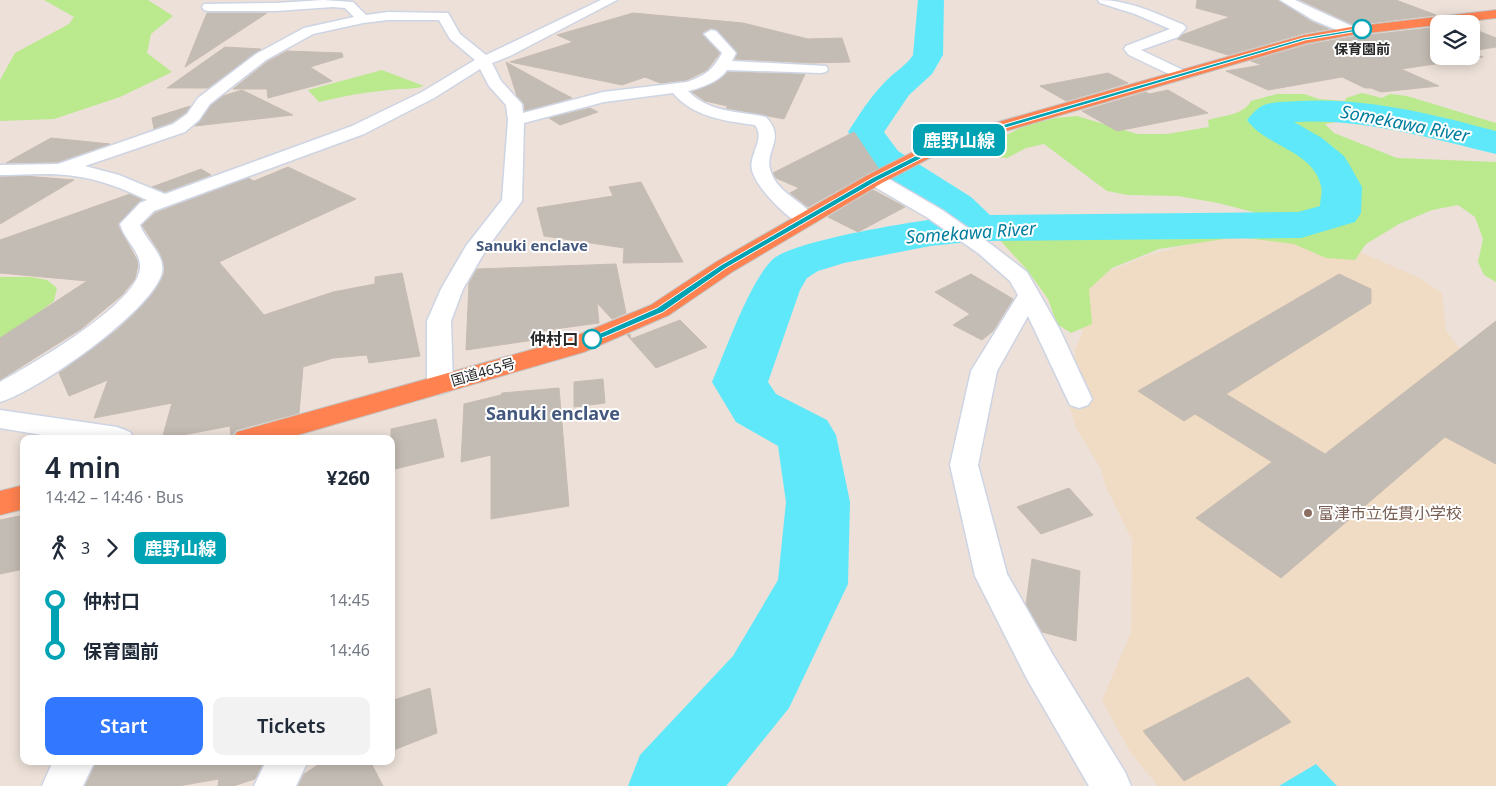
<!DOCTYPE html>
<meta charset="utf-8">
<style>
:root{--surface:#fff;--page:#f2f2f3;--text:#1f2937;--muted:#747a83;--accent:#3277ff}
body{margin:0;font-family:"Noto Sans","Noto Sans JP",sans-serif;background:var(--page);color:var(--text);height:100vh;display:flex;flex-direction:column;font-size:19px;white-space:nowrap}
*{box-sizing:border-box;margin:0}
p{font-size:16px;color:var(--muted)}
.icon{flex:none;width:28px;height:28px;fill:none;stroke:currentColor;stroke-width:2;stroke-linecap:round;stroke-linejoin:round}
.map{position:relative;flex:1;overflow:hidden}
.details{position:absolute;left:20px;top:435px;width:375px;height:330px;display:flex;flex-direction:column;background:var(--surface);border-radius:10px;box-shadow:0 2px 12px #0003}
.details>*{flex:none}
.badge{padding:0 10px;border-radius:8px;font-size:18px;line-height:32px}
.fabs{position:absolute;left:1430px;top:15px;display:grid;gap:10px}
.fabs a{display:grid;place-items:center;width:50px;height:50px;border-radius:10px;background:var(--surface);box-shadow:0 2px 12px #0003;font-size:25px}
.map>.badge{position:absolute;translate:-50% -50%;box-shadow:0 0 0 2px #fff}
.legs{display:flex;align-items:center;gap:8px;height:55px;padding:0 25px;font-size:16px}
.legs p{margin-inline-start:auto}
.overview{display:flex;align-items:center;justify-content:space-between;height:85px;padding:0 25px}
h1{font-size:28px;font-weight:600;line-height:38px}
.button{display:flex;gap:10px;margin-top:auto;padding:10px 25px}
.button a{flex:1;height:58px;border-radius:10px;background:var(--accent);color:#fff;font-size:20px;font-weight:600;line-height:58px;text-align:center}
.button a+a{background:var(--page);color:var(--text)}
ul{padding:0 25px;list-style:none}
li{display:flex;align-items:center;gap:18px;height:50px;font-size:19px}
li i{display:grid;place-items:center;width:8px;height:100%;margin:0 6px;background:currentColor}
li i::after{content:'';width:12px;height:12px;margin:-6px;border:4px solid;border-radius:50%;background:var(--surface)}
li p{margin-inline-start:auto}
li:first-child i{background:linear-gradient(#0000 50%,currentColor 0)}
li:last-child i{background:linear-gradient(currentColor 50%,#0000 0)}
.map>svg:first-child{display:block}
</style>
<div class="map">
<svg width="1496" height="786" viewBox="0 0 1496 786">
<rect width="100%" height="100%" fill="#ece0d8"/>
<path fill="#f0dcc5" d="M1228,234L1344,245L1420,278L1442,293L1446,330L1467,359L1496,373V786H1158L1130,752L1102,700L1131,632L1132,540L1106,487L1100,467L1077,430L1066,396L1076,368L1075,349L1082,335V282L1149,255Z"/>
<g fill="#bbe98e">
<path d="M44,0H148L173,16L151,34L147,53L172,72L120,97L54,119L0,121V80L15,53L69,24L74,17Z"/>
<path d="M382,70L424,86C413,90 401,88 389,90C366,92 343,96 319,102L308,90Z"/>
<path d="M1362,93L1382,98L1390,94L1407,96L1496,123V143C1442,131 1381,112 1325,124L1334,133L1397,158L1496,162V282L1484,275L1478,262L1483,239L1475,217L1458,205L1432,210L1399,224L1366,244L1355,260L1326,258L1294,244L1237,237L1159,249L1112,268L1089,289L1092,324L1071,333L1057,324L1048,299L1028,271L999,239L1006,228L1153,216L1265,215L1218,203L1178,196L1128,195L1107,191L1044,144L1026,148L1007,158L996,157L1003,137L1022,127L1055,118L1077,116L1137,134H1167L1209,127L1208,120C1224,115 1242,116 1251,101L1277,94H1304L1319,99L1345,101L1346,98Z"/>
<path d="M0,277H31L47,280L57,288L54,301L17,329L0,339Z"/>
</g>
<path fill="#5fe8fa" d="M1316,764L1337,786H1279Z"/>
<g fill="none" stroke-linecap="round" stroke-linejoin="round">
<path fill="#5fe8fa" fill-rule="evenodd" d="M918,0H944L943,55L932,74L909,95L884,132L898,151L971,197L990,215L1298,212L1320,206C1320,200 1323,192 1321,186C1313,150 1266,147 1247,120C1252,114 1257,108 1264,105C1275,101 1287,102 1299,101C1365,97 1433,114 1496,131V154C1429,138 1364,118 1294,122L1322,138L1344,156L1349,164L1362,187L1361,213L1355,222L1301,238L978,241L930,246L844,263L818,271L807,278L800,290L768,382L776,394L827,420L836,435L850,502L848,584L789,708L726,786H628L640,755L733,656L778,580L786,502L778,446L736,422L712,382C726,350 749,283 772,260C791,241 914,221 945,218L870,167L848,132C859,115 870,97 885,82C894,72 906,66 913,55Z"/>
</g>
<g fill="#c3bcb4" stroke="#c7bcb2">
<path d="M1197,0H1278L1312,22L1329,29L1305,33L1228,55L1177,39L1182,35L1230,17L1196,8Z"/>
<path d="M1300,0H1396L1436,15L1354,25Z"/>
<path d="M207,13H267L185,67Z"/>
<path d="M633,13L743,23L808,39L842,38L850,62L810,63L735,59L737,52L717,30L711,28L703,32V35L720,53L707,70L687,80L660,83L645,77L622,85L510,62L573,42L557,35Z"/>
<path d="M1439,27V56H1471V52L1483,57L1401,69L1439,86L1381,92L1371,88H1365L1342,77L1268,90L1226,71L1262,65L1251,61L1307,45L1351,37Z"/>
<path d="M1471,28L1496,38V47L1471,51Z"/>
<path d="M225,47L261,49L208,88H167Z"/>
<path d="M287,51L342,53L343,57L310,67L332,81L268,98L267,89H233L267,62Z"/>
<path d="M506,62L553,88L572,98L525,111L524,104L517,96Z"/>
<path d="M728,72L805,74L784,119L726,108L728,106L705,101L692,92L716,82Z"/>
<path d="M1108,73L1128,83L1066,101L1040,86Z"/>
<path d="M242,90L293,115L195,126L211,105L223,96Z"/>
<path d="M1168,90L1208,113L1117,131L1082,111L1146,92L1149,94Z"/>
<path d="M190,106L186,113L172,122L154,129L152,118Z"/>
<path d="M590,108L598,112L560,125L549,118Z"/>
<path d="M854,132L878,168L808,207L790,193L799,188L776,178L773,173Z"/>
<path d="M51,138L110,144L58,162L6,163Z"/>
<path d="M288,167L356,199L219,262L264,315L333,292L375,284V277L402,273L420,356L369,363L367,355L333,358L303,367L299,413L236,430L231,438L230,426L162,439L172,403L94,418L108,380L69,396L59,373L118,329L139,309L155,290L164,274V266L160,253L142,225L155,213L248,178L254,181Z"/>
<path d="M201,169L211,175L165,192L152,187Z"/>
<path d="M24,176L74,180L0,224V177Z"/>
<path d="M641,182L683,262L623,263L624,248L544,236L537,208L613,196L609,187Z"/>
<path d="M873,190L905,207L858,232L828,217Z"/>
<path d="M130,194L142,200L118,225L137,260L138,265L135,279L122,295L81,329L0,380V338L87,281L0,273V240Z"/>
<path d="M616,264L626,313L612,319L597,303L599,323L540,331L541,339L466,350L469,283L477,269Z"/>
<path d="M971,274L1013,299L993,331L982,340L953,325L970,314L935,292Z"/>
<path d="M1339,274L1371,289V303L1226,394L1325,454L1496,321V464L1445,437L1281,578L1196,518L1272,462L1195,414L1184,421L1138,391Z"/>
<path d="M680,320L707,347L656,368L627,335L630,334L631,339Z"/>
<path d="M603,379L605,403L574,407V382Z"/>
<path d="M559,388L569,506L491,519V455L461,462L464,404L501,395L502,393Z"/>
<path d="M436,419L444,457L391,470V429Z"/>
<path d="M1069,488L1093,515L1041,534L1017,507Z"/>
<path d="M24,515V569L0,574V520Z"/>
<path d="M1032,559L1080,571L1076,641L1042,632L1026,605Z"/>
<path d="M1248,677L1291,722L1184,781L1143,731Z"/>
<path d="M430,688L437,733L391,751V701Z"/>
<path d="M97,761H264L255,779L233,786H218L219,779L178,786H85Z"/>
<path d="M324,761H370L383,786H298L304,774Z"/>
</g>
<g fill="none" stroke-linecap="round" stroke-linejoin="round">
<defs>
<g id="street">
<path d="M323,0L353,2L366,15L388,12L448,13L460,34L486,55L601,0H617L510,56L492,63L501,81L522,104L523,113L603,92L687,82C706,75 712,71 722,53L704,34L711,30L716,31L736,53L732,61L826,66L828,69L826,72L821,73L727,70C720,81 701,88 688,91C709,113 738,111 766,117C787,140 763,150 771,172C778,194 804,201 816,219L813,223C808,225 803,225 798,223C783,214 756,187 752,170C748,155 766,139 755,125C725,121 693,117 673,93L604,102L524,123L522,201L487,248L463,289L451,321L453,385L449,391L440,394L431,391L427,385V321L441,289L466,246L502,200L508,120L506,105L489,86L480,69L434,98L364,134L154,211L140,225C145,240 166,255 162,273C152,311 38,391 0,402V382C29,366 144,301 140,265C139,250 124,239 120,224L140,203L147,200C124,189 99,179 74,176C49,172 24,175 0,175V165L58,164L173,124L187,114L198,98L256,54L304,28L354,17L345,8L333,7L276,11H208L204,10L202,7L204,4L276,3ZM388,20H439L450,39L475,60L422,92L352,126L165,194L119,175L85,166L185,132L199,120L210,104L266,60L313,34L363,23Z"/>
<path d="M1098,0C1129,0 1155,13 1184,25L1186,28L1178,37L1141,50L1185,71L1187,74L1185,77H1175L1129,55L1124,49L1126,46L1170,29L1135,14L1100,3Z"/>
<path d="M1280,0H1295L1356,28L1358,31L1351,35L1346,34L1313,20Z"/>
<path d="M875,173L882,175L942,210L992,245L1027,272L1059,328L1092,399L1088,405L1079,408L1070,405L1028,316L997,371L978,465L1007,574L1053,655L1125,772L1131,786H1089L1027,679L975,576L950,465L971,371L1018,295L1010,281L978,253L928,218L868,183L866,179L868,175Z"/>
<path d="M0,410L117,427L130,432L134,439H66L0,428Z"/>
<path d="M53,761H95L83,786H42Z"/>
<path d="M266,761H308L296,786H254Z"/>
</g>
<g id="highway">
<path d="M1496,10V18L1351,35L1307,43L982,138L941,152L882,183L732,272L669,315L584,352L284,439H233L237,432L566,340L651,305L716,262L868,175L929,144L970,130L1305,35L1351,27Z"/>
<path d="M24,485V509L0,515V491Z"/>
</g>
</defs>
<use href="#street" stroke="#cdd4e3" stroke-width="3"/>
<use href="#highway" stroke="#c3c3c3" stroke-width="2"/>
<use href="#street" fill="#fff" fill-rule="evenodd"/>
<use href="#highway" fill="#ff8250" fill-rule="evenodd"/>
</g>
<path fill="#00a3b4" stroke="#fff" d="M1362,28L1364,30L1305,40L978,136L938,150L877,181L726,268L663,312L595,341L592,342L587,339L657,308L721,265L872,178L933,147L974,133L1303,38Z"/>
<g fill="#fff" stroke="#00a3b4" stroke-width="2.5">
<circle cx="1362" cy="29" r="9"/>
<circle cx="592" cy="339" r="9"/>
</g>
<circle fill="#8d6e63" stroke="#fff" stroke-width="2" cx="1308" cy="513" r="5"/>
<g text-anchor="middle" stroke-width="4" stroke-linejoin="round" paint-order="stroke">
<g font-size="14" font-weight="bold" fill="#282828" stroke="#fff">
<text x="1362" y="54">保育園前</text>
</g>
<g font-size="14" fill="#282828" stroke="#fff">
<text transform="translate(483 372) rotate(-16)" y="5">国道465号</text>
</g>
<g font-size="15" font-weight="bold" fill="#44577d" stroke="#fff">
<text x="532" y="251">Sanuki enclave</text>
</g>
<g font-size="16" font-weight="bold" fill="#282828" stroke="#fff" text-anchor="end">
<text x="578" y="345">仲村口</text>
</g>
<g font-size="16" fill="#785e54" stroke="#fff" text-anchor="start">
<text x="1318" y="519">富津市立佐貫小学校</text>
</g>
<g font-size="18" font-style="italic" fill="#017e9d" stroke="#fff">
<text transform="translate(1405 124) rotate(11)" y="6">Somekawa River</text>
<text transform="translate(971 233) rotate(-4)" y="6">Somekawa River</text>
</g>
<g font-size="18" font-weight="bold" fill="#44577d" stroke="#fff">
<text x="553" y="420">Sanuki enclave</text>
</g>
</g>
</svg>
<div class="fabs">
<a><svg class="icon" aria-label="layers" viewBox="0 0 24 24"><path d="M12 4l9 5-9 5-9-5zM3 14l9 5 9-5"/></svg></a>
</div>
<b class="badge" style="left:959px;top:140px;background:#00a3b4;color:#fff">鹿野山線</b>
<section class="details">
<div class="overview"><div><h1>4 min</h1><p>14:42 – 14:46 · Bus</p></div><b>¥260</b></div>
<div class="legs"><svg class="icon" aria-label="walk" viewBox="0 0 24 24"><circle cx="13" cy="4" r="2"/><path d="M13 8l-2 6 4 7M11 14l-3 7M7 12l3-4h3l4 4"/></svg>3<svg class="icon" aria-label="forward" viewBox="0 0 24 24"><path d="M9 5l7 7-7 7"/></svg><b class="badge" style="background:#00a3b4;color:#fff">鹿野山線</b></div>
<ul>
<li><i style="color:#00a3b4"></i><b>仲村口</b><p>14:45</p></li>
<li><i style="color:#00a3b4"></i><b>保育園前</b><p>14:46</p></li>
</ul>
<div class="button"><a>Start</a><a>Tickets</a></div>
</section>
</div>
